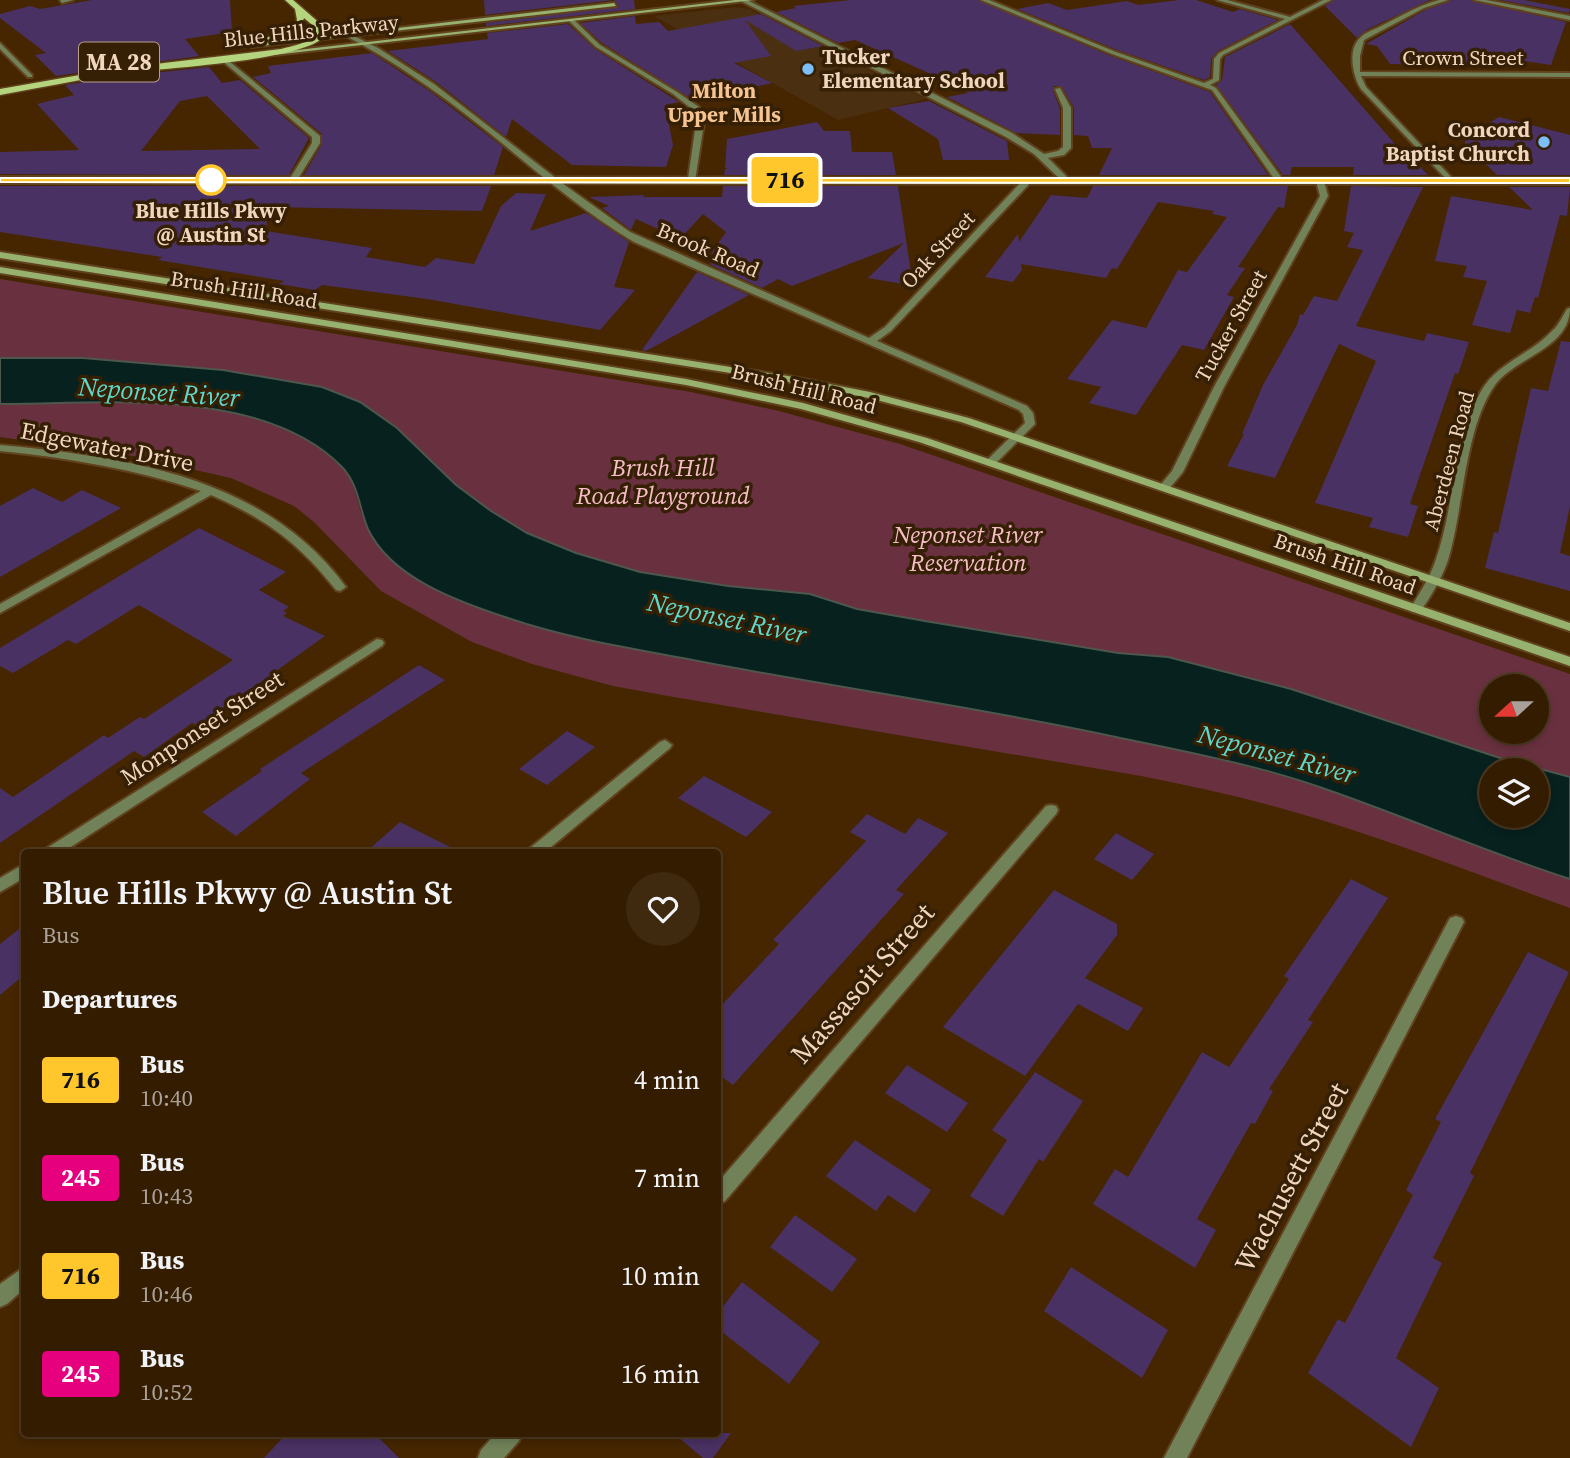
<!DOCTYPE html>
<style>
:root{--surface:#341c00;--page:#3f290f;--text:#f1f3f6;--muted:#a9a199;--line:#4e3a22}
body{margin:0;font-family:"Source Serif 4",serif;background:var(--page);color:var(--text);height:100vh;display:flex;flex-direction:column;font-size:26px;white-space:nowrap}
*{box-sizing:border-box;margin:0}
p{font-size:23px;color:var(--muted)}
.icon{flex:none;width:38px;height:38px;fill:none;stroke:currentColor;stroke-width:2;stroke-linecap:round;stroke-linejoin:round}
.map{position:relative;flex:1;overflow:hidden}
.details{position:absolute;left:21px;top:849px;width:700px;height:588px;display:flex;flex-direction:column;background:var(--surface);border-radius:7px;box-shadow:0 4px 10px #0003,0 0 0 2px var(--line)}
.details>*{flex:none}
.badge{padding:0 14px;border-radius:5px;font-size:24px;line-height:46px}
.needle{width:46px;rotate:249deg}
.fabs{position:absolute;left:1479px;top:674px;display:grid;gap:14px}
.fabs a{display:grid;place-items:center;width:70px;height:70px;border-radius:50%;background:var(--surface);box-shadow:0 4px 10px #0003,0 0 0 2px var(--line);font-size:35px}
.map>.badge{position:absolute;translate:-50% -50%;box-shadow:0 0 0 4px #fff}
h2{padding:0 21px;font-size:26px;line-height:63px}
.round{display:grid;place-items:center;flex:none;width:74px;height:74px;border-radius:37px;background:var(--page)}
.overview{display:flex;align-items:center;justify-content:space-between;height:119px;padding:0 21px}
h1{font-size:33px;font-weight:600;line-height:52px}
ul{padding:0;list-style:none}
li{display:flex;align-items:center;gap:21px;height:98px;padding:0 21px}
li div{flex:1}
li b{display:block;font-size:26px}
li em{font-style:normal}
li .badge{min-width:77px;font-weight:700;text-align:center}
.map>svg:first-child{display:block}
</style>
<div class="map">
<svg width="1570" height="1458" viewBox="0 0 1570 1458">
<rect width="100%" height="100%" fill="#452600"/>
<path fill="#4a2f11" d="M736,7L749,9L926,99L838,120L654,16Z"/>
<g fill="#69313f" fill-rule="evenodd">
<path d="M0,279L691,392L779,411L900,444L1570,674V777L1500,758L1291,689L1168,658L1118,653L925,621L857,609L810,594L728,586L640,572L576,553L527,533L491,511L322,387L223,370L83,358H0ZM1491,686H1536V732H1491Z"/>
<path d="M0,404C104,404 262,387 341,467C360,485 355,511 369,527C377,537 392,545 402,553C440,582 464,604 510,619C569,638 631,648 692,660C833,687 976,707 1117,737C1186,752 1256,767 1323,788C1407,814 1487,852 1570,879V908C1476,874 1383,837 1287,810C1239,796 1190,786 1141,776L668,696L613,686L532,664L472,642L381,591L314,522L294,506L231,478L128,455L0,437Z"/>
</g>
<path fill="#07211e" stroke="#4d574e" stroke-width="2" fill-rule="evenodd" d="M0,358H83L223,370L322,387L360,402L397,428L456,485L491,511L527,533L576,553L640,572L728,586L810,594L857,609L925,621L1118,653L1168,657L1291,689L1500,758L1570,777V879C1489,853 1411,819 1331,791C1262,766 1188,752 1116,737C978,707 838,688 698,661C635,649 569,639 508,618C459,602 391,578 368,529C359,508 359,485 342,467C263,386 104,404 0,404ZM1491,770H1536V816H1491Z"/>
<g fill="#4a3163" fill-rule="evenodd">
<path d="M92,0H230L232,32L185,39L199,56L56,76L35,55L46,53L0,18V14L30,6L40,9Z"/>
<path d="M484,0H634L635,9L486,26V23L619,6L614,0L485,15Z"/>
<path d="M851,0H978L1111,56L1210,92L1268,175H1099L1112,148H1092L1088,136L1074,135V108L1061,86H1054L1053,90L1060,109V135L1016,133L947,97L968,93L930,76L933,75L855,40L838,43L776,12L796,8L793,6Z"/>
<path d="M1179,0H1196L1233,12L1240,9L1278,20L1218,51L1211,59L1210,77L1204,80L1117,50L1017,9L1048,3L1067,10L1127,1L1138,5Z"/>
<path d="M1333,0H1430L1368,29L1357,38L1325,6Z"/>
<path d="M1451,0H1471L1566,22L1551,65L1504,58L1512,67L1390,64L1377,46L1366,44L1425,10Z"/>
<path d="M1500,0H1524L1570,9L1569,13Z"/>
<path d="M761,14L823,46L796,51L745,20L771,56L734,63L772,83L693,100L602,43L580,23L635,16L636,24L659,22L668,31Z"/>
<path d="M568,24L595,49L679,102L665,105L673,145L666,167L572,165L512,119L506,137L436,82L388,51L488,39L487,33Z"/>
<path d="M1290,24L1402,152H1406L1428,175H1353L1354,167H1292L1290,175H1283L1216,85L1222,80L1225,57Z"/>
<path d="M372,53L431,92L503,147L494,175H304L322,144V134L253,77L271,73L268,66Z"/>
<path d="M209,67L222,83L240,80L309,138L289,175L0,174V152L79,150L37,104L74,95L65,85L116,77ZM207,96L260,149L141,151L180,101Z"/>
<path d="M929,101L1007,141L1009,160H943L938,139L888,108Z"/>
<path d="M1499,117L1570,135V175H1497L1465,144V137L1468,126H1484Z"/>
<path d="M817,122L824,131H850L852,152H892L896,175H724L725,169L728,168H725L727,139Z"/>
<path d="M0,186H491L482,211L268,207L266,231L372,248L366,257L425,267L436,258L474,264L501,206L516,193L546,194L530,231L586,213L629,242L614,287L635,290L600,330L427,299L322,285L315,290L279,284L284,281L158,260L162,257L0,232Z"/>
<path d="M723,186H898L911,273L903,284L868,278L904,243L792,286L778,279L762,288L709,264L721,258L711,253L726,232L703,214L680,239L636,219L631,230L602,208L609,206L589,197L644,195L643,197H722Z"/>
<path d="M1093,186H1288L1284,208L1278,207L1238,267L1245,268L1227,295L1234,297L1204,350L1182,345L1136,415L1089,403L1101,387L1067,379L1112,320L1146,328L1178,270L1187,272L1227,217L1212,214L1214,211L1158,202L1117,269L1112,268L1106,278L1021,264L1022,270L1013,282L985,277L1018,234L1019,242L1051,195L1087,198Z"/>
<path d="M1351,186L1423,187L1356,326L1424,341L1427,333L1469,342L1458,374L1455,373L1410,504L1418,506L1408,537L1369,527L1373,518L1315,503L1376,361L1339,344L1275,478L1227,466L1244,434H1242L1263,385L1297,325L1300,314L1303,315L1314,296L1337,301L1363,250L1347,247L1354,233L1344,231Z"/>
<path d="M1509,187H1570L1567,216L1560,215L1538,298L1535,297L1530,313L1517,310L1510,333L1472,325L1487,281L1463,277L1467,266L1435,261L1451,196L1533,210Z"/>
<path d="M697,272L749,295L646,351L642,350Z"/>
<path d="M1561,341L1570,342V506L1560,553L1570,556V591L1485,568L1494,532L1498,533L1531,388L1548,391Z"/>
<path d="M33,488L62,502L82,490L121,508L0,577V506Z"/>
<path d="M199,528L286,572L259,590L289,607L283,611L287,613L283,616L325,636L199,726L192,723L144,757L134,751L0,843V788L13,797L104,735L108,738L140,717L144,719L233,660L139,605L76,644L68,640L13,673L0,666V648Z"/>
<path d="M419,665L445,680L301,773L310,779L236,836L202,812L262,771L260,769Z"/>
<path d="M567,731L595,747L547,785L519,769Z"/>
<path d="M704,776L772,812L746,837L678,798Z"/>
<path d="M867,814L905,834L918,818L948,833L896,890L904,894L733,1085L718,1074V1009L779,944L773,940L866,841L850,832Z"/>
<path d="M400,822L460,852H366Z"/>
<path d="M1116,833L1154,854L1132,880L1094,859Z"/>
<path d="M1351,879L1388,898L1308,1020L1313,1022L1269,1089L1273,1091L1255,1124L1251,1123L1197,1219L1216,1230L1195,1268L1093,1204L1115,1169L1128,1177L1202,1052L1229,1067L1289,979L1284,976Z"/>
<path d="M1054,890L1117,924V935L1085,978L1143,1008L1128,1031L1078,1004L1025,1076L943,1027Z"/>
<path d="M24,925V975L0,995V944Z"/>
<path d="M1528,952L1569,972L1470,1173L1474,1176L1433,1258L1442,1263L1396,1358L1439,1388L1411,1447L1308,1373L1338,1319L1345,1323L1413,1195L1406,1190L1441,1122L1435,1119Z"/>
<path d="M907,1065L968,1103L947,1132L885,1093Z"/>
<path d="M1035,1072L1083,1101L1043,1162L1039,1159L1003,1216L970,1196L1007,1140L992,1130Z"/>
<path d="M855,1140L931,1190L915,1213L888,1195L876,1211L826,1176Z"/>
<path d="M795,1215L857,1259L832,1292L770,1247Z"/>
<path d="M1071,1267L1168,1330L1142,1378L1044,1311Z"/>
<path d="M742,1282L820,1342L789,1384L718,1329V1313Z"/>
<path d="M287,1433H374L399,1458H264Z"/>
<path d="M673,1433H731L713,1458H703Z"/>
</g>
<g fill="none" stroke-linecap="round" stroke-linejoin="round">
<defs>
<g id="minor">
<path d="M60,0H73L62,3Z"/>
<path d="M739,0H747L1012,133L1044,154L1058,151L1063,147V108L1055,89L1060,88L1071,108V148L1064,155L1048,158L1070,180L1063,182L1034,154L1006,137Z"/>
<path d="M981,0H989L1116,52L1204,83L1213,79L1214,59L1219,53L1285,19L1217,0H1227L1290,17L1323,0H1331L1223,55L1220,59L1219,80L1210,85L1216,88L1284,181L1277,183L1212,90L1112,54Z"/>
<path d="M1439,0H1448L1424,8L1364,40L1360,56V72L1570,73V77L1361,76L1366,87L1453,179L1454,181L1450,183L1361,89C1353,77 1347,50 1360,38C1364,33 1373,30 1379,27C1399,17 1417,6 1439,0Z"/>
<path d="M1474,0H1486L1570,16V20Z"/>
<path d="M569,19H573L600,45L677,92L699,107L704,123L695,181L688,179L696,123L693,110L673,94L596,47L569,21Z"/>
<path d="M344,33H348L378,48L434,84L566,186L630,232L869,338L885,327L1025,178H1031V182L891,331L877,341L1027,406L1033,413L1035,424L994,465H986V461L1025,423L1023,414L1019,410L634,242C580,210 532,167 483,128C439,93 394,61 344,35Z"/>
<path d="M0,43L32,75V77H28L0,49Z"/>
<path d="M220,57H224L320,136V143L296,182L289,180L312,143V137L220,59Z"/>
<path d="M1320,179L1324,181L1328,196L1224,387L1183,472L1168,490H1160L1158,488L1172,471L1214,387L1320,196L1316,181Z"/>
<path d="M1570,308C1570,348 1516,357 1495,385C1464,429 1464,508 1448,560C1442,578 1431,596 1420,612H1412L1410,609C1419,594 1429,579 1435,562C1455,507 1452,445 1480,393C1496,363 1530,355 1552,331C1559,325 1562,317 1567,309Z"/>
<path d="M0,445C127,457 266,477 346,587L340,591L336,590C298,542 266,519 211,495L0,613V604L201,491C135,469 69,458 0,451Z"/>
<path d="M377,639L382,640L384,643L382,646L63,852H44L47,848Z"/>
<path d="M665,740L672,745L670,748L545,852H527L530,848L660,742Z"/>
<path d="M1051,805L1056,806L1058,810L1056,814L725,1201L718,1204V1182L1046,806Z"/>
<path d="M24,864V878L0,892V878Z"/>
<path d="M1456,916L1462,918L1464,922L1187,1458H1164L1450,918Z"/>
<path d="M24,1267V1289L7,1304L0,1307V1284Z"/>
<path d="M496,1433H522L519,1441L504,1458H478L481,1450Z"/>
</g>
<g id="secondary">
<path d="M735,0H754L274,55L271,53Z"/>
<path d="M614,3L616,6L252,47L249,45Z"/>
<path d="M0,252L788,376L870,392L969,418L1570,623V631L961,422L869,398L788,382L0,258Z"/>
<path d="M0,267L686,379L803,403L927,438L1570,657V666L919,442L801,409L686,385L0,273Z"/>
</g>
<path id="primary" d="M285,0H293L323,26L320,40C289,62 160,68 116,74C77,80 39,88 0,95V89L114,69L281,49C296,45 311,44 316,28L304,18C297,42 262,44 241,48L237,46C256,36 283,41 297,20L295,9Z"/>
<path id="trunk" d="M0,177L1570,178V184L0,183Z"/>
</defs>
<use href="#minor" stroke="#60421e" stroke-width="4"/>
<use href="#secondary" stroke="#60421e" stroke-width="4"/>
<use href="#primary" stroke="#60421e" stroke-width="3"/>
<use href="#trunk" stroke="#60421e" stroke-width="4"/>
<use href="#minor" fill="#718258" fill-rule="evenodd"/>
<use href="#secondary" fill="#97b16e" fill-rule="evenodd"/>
<use href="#primary" fill="#b4d57d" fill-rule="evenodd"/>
<use href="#trunk" fill="#c1e684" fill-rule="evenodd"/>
</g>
<path fill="#ffc72c" stroke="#fff" stroke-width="2" d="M0,178H1570V183L0,182Z"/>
<g fill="#7bbef8" stroke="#351f05" stroke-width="2.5">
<circle cx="808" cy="69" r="7"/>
<circle cx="1544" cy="142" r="7"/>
</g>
<circle fill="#fff" stroke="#ffc72c" stroke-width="3.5" cx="211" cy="180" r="14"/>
<g text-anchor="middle" stroke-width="7" stroke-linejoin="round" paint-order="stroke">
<g font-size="21" fill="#f0d6be" stroke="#351f05">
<text transform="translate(311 31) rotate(-6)" y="7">Blue Hills Parkway</text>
<text x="1463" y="65">Crown Street</text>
<text transform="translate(708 250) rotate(23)" y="7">Brook Road</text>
<text transform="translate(938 250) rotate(-47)" y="7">Oak Street</text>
<text transform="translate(244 290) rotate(9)" y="7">Brush Hill Road</text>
<text transform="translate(1231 326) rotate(-61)" y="7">Tucker Street</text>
<text transform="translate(804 389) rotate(14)" y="7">Brush Hill Road</text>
<text transform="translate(1449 461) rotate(-75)" y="7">Aberdeen Road</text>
<text transform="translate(1345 564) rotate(19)" y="7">Brush Hill Road</text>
</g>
<g font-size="21" font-weight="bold" fill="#f0d6be" stroke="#351f05" text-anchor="start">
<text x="822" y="64">Tucker<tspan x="822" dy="24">Elementary School</tspan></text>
<text x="1530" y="137" text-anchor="end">Concord<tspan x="1530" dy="24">Baptist Church</tspan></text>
</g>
<g font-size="21" font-weight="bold" fill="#f6c492" stroke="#351f05">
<text x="724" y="98">Milton<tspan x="724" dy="24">Upper Mills</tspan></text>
</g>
<g font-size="21" font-weight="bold" fill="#f0d6be" stroke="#351f05">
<text x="211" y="218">Blue Hills Pkwy<tspan x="211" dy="24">@ Austin St</tspan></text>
</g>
<rect fill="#351f05" stroke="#b89f86" stroke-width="2" x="79" y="42.5" width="80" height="39" rx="5"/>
<g font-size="23" font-weight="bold" fill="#f0d6be">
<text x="119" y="70">MA 28</text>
</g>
<g font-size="24" fill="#f0d6be" stroke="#351f05">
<text transform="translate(107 447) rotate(11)" y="8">Edgewater Drive</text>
<text transform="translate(202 728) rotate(-33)" y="8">Monponset Street</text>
</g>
<g font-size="24" font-style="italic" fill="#f7bec9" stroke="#351f05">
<text x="663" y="476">Brush Hill<tspan x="663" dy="28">Road Playground</tspan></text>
<text x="968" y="543">Neponset River<tspan x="968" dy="28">Reservation</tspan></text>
</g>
<g font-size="26" font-style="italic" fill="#5ed8cb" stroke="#351f05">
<text transform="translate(159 392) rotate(4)" y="9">Neponset River</text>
<text transform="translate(727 618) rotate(12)" y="9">Neponset River</text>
<text transform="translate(1277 754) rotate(15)" y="9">Neponset River</text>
</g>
<g font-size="28" fill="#f0d6be" stroke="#351f05">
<text transform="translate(862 983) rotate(-49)" y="10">Massasoit Street</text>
<text transform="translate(1291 1177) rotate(-62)" y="10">Wachusett Street</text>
</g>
</g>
</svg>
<div class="fabs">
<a><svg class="needle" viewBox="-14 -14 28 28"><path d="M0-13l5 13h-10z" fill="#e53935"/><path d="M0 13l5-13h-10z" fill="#a9a199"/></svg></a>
<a><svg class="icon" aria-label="layers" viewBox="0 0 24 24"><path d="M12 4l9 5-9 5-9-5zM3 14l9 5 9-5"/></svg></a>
</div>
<b class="badge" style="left:785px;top:180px;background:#ffc72c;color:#111">716</b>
<section class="details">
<div class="overview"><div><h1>Blue Hills Pkwy @ Austin St</h1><p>Bus</p></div><a class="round"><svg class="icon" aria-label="heart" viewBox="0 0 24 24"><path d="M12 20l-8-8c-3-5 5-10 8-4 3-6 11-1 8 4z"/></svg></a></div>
<h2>Departures</h2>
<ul>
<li><span class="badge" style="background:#ffc72c;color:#111">716</span><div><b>Bus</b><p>10:40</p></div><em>4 min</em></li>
<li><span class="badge" style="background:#e6007e;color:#fff">245</span><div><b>Bus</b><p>10:43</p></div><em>7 min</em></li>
<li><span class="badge" style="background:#ffc72c;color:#111">716</span><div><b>Bus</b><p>10:46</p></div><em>10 min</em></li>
<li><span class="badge" style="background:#e6007e;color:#fff">245</span><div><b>Bus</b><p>10:52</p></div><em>16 min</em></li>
</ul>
</section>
</div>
